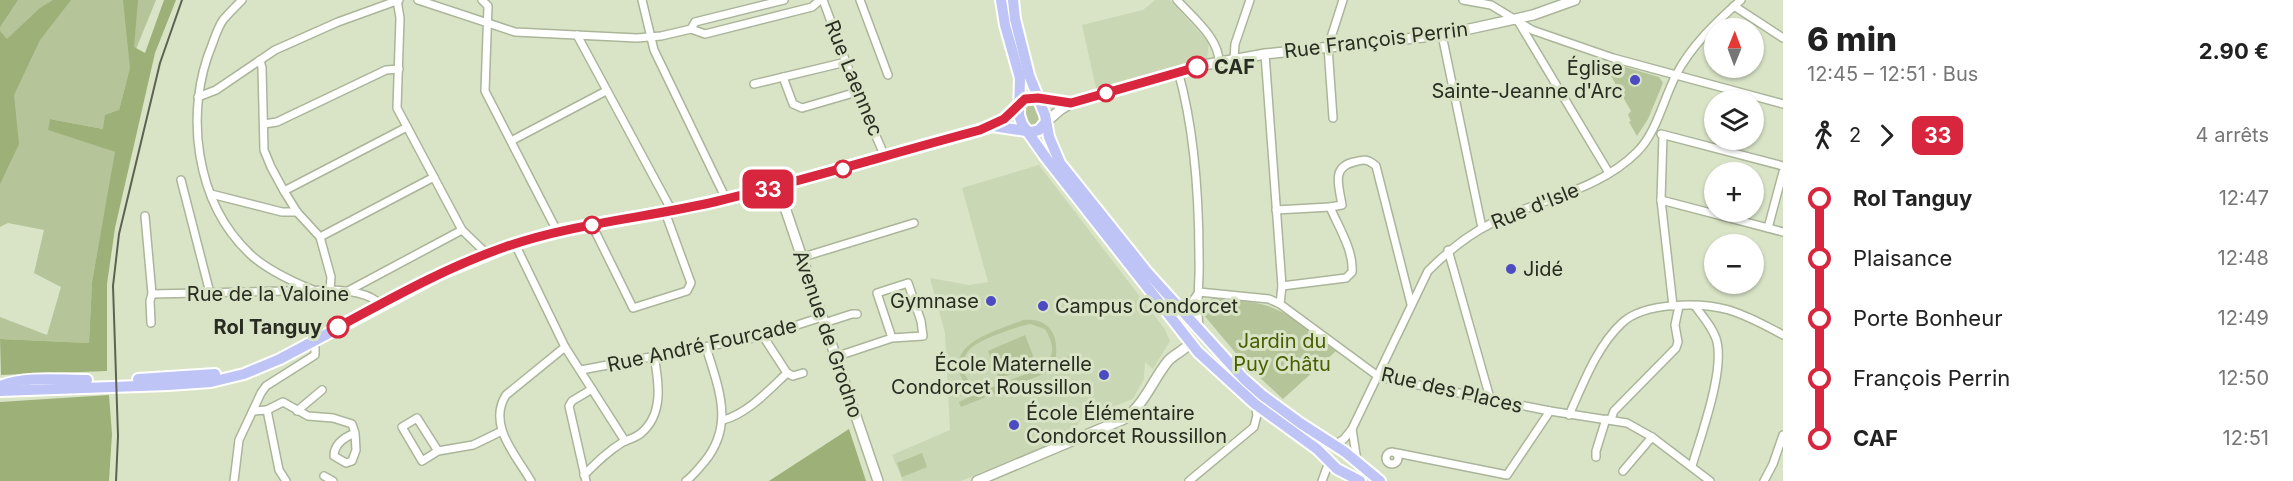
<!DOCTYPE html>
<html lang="fr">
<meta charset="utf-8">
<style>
:root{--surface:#fff;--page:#f2f2f2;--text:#222;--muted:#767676}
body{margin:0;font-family:Inter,sans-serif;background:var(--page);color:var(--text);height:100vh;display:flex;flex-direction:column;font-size:22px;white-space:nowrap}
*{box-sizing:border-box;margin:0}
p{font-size:20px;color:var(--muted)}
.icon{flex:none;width:33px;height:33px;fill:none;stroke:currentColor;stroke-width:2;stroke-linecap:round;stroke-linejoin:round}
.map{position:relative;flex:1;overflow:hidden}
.drawer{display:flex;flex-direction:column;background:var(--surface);width:510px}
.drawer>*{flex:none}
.badge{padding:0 12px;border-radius:9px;font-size:21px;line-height:39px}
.needle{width:39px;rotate:1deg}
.controls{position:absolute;left:1704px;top:18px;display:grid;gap:12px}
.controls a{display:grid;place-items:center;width:60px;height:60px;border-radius:50%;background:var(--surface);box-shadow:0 2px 4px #0004;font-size:30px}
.map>.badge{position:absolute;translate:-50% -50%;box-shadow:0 0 0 3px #fff}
.legs{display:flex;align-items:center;gap:9px;height:66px;padding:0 24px;font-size:20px}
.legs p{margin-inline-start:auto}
.headline{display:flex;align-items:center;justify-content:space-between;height:102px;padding:0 24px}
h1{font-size:33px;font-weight:800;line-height:45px}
ul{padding:0 24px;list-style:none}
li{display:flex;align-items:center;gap:21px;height:60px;font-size:22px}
li i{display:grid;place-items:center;width:9px;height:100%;margin:0 8px;background:currentColor}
li i::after{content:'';width:15px;height:15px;margin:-8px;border:4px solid;border-radius:50%;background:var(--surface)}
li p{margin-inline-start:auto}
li:first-child i{background:linear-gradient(#0000 50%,currentColor 0)}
li:last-child i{background:linear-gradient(currentColor 50%,#0000 0)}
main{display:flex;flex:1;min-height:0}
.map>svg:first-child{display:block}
</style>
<main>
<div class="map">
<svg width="1783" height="481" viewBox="0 0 1783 481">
<rect width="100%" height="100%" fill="#d9e4c7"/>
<g fill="#cad7b4">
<path d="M1155,0H1170L1209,43L1207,58L1096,88L1082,25L1143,10Z"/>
<path d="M1039,165L1164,328L1170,341L1153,369L1145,362L1144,379L1133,399L1081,419L1073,435L961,481H903L892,455L950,430L945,333L930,278L969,285L988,282L962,188Z"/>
</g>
<g fill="#b5c499" fill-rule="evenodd">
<path d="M0,0H156L134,54L119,110L103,129L50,119L49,130L116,152L92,282L89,343L0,339V317L47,335L61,287L34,273L44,230L8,223L0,227Z"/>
<path d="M1608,62L1659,77L1663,83L1648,119L1637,136L1629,122L1631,121L1628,115L1631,111L1607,69Z"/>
<path d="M1034,102L1042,119L1040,124L1033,127L1027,126L1023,109L1025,104Z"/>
<path d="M1214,298C1229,300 1246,300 1261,304C1290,311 1313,334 1336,351L1283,399L1245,364L1203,314L1204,303Z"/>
<path d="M1023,320C1051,317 1060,337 1055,362L1075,354L1078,360L961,407L959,402L979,393C967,386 958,379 959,364C959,339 1003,329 1023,320ZM1030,324L1045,329C1065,362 1039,369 1013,379C1002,384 990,391 978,387C971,385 965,377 963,370C962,363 965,354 970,349C980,339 1016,327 1030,324Z"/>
<path d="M1025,335L1036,363L999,379L988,351Z"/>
<path d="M922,453L927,467L902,477L897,463Z"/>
</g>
<g fill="#9db078">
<path d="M0,0H18L0,27Z"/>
<path d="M53,0H71L40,40L14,95L19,144L0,184V31L7,39L40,8Z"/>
<path d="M123,0H138L134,47L145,53L164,0H176L155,53L115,228L107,284V371L1,375L0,339L89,343L92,282L115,152L48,130L50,119L103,129L105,115L119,110L130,68Z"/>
<path d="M109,395L112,434L109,481H0V402Z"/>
<path d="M849,429L866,481H769Z"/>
</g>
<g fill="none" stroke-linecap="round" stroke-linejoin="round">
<defs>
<g id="street">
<path d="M242,0C236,6 229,13 223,20C218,27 215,37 212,45C184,112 195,202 250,254C267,270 291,281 313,290"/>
<path d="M397,0L400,18L397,108L462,230L487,254"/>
<path d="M418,0L515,32L637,38L661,36L691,29L705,34L812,7L820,0"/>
<path d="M482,0L488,6L485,91L557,231"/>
<path d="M642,0L654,50L726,199"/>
<path d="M823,0L857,92L885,157"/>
<path d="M860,0L888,75"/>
<path d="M1177,0C1193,18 1219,38 1219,62"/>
<path d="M1463,0L1491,5L1532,30L1613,58L1783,104"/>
<path d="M1734,6L1783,38"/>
<path d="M1518,21L1609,173"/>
<path d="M691,29L695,22L784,0"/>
<path d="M577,35L672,211"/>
<path d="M1442,35L1482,228"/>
<path d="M1265,54L1282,286L1280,304"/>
<path d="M1234,59L1235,44L1250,0"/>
<path d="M260,60L262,68L264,150L271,167L284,191L297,212L320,237L331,277L330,290"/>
<path d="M1178,71C1195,131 1199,196 1199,258C1200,282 1196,304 1199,327"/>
<path d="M783,77L793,104L802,108L857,92"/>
<path d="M754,84L846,62"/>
<path d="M198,97L216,90L275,50L338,22L399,0"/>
<path d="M1333,118L1328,47L1343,0"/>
<path d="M264,124L277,122L386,70L399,69"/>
<path d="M1661,134L1783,166"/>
<path d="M1663,135L1661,200L1673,306"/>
<path d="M511,141L606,91"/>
<path d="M181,180L210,293"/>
<path d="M284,191L407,127"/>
<path d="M211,194L282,212H297"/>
<path d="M1661,200L1783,232"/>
<path d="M1330,207L1342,205C1339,186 1331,167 1354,162C1364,159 1368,159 1376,166L1411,304"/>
<path d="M1276,210L1330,207C1338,226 1354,251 1352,272L1346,278L1282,286"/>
<path d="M145,216L152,294L330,290C347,291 369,292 381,305"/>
<path d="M592,225L633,308L687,291L691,283L665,212"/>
<path d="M1768,228L1783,172"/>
<path d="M320,237L434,177"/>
<path d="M515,244L565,347L506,395C487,425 516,455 531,481"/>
<path d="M1448,250L1490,398"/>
<path d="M803,257L914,223"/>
<path d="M348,291L462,230"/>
<path d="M1199,292L1269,299L1280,304L1375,374L1383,378L1550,411L1627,423L1652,437L1710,481"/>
<path d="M1185,312L1197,295"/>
<path d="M151,323L150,301L152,294"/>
<path d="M824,323L852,314H857"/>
<path d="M565,347L625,441"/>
<path d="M835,357L892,338L923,336L921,321L908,283L877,293L892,338"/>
<path d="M581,370L763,336L822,317"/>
<path d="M787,373L793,376L803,373"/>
<path d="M267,410L283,402L308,416L333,418L352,424L355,433C345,437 334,444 334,456L346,463L352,461L356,450L355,433"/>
<path d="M253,411L267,410L279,470L286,481"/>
<path d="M297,411L322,390"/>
<path d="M1569,415C1583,384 1597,346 1622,323C1644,302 1701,302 1729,310C1748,316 1765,325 1783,335"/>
<path d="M1611,419L1614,411L1676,348L1678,342L1675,325L1679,306"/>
<path d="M723,420C747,414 769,390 787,373L763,336"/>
<path d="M1352,429L1428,271C1447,252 1466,236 1490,224C1538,199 1597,192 1637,152C1657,132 1663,100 1676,75C1691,46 1716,22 1741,0"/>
<path d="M1334,445L1344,439L1352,429L1357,461"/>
<path d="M438,451L422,461L402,427L417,418L438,451L473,445L502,431"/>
<circle cx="1392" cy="458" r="6"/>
<path d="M1397,453L1507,475L1550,411"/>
<path d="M1596,457V451L1606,419"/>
<path d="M1692,466C1701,435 1724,373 1717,342C1714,329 1703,317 1695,306"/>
<path d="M1623,471L1652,437"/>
<path d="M584,475C596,463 608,451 623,442C629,439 635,438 640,434C664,415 659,383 654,356"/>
<path d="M324,476L333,481"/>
<path d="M234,481L239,440L261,393L266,386L315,355V348L313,341"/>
<path d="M586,481L569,406L572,401L592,389"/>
<path d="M686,481C693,476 699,468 705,461C735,424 718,387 706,347"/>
<path d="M1189,481L1254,427L1257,415L1255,404"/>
<path d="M1322,481L1329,462"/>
<path d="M1764,481L1773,464L1783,435"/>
</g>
<g id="secondary">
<path d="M1038,98L1071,103"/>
<path d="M1046,122L1060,110L1071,103L1204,65L1265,54L1442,35L1533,15L1575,0"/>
<path d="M778,187L878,481"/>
<path d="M977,481L1124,419C1145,404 1152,381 1168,361C1174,354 1184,351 1190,343"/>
</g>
<g id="primary">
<path d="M1001,0L1005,25L1020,78L1019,115L1022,124L1046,158L1198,352L1255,404L1317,449L1337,469L1360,481"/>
<path d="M1013,0L1015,19L1029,75L1045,115L1049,137L1060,163L1147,272L1244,379L1262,395L1300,423L1345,452L1380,481"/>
<path d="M993,126L1032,132L1039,130L1046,122"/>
<path d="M138,379L215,374"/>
<path d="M0,386C26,376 59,380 87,380"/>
<path d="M0,391L168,385L211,382L244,374L280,359L440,274L506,247L557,231L665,212L760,191L993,126L1004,119L1025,99L1038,98"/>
</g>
</defs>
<use href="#street" stroke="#abb599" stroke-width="10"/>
<use href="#secondary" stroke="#abb599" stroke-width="12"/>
<use href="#primary" stroke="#fff" stroke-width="14"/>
<use href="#street" stroke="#fff" stroke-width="7"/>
<use href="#secondary" stroke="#fff" stroke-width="9"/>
<use href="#primary" stroke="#bec4f5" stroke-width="10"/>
<path stroke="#5c6252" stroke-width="2" d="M116,481L118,436L113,286L119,234L160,63L182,0"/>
</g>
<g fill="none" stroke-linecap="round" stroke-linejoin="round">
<defs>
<path id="line-1" d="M338,327C392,298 447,267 505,247C574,223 647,218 718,201C806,180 893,153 980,130L1004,119L1025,99L1038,98L1071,103L1197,67"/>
</defs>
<use href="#line-1" stroke="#fff" stroke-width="14"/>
<use href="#line-1" stroke="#d7263d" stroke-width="9"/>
</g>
<g fill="#fff" stroke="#d7263d" stroke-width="3">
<circle cx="1197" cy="67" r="10"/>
<circle cx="1106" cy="93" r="8"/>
<circle cx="843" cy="169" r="8"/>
<circle cx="592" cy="225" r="8"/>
<circle cx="338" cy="327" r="10"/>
</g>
<g fill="#4c4bc1" stroke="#d9e4c7" stroke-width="2">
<circle cx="1635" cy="80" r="6"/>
<circle cx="1511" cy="269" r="6"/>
<circle cx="991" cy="301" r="6"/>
<circle cx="1043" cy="306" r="6"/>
<circle cx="1104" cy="375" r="6"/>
<circle cx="1014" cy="425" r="6"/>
</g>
<g text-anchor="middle" stroke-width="6" stroke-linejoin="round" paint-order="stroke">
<g font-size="20" fill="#282c21" stroke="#d9e4c7">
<text transform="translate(1376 40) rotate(-7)" y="7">Rue François Perrin</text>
<text transform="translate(854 78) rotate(68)" y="7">Rue Laennec</text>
<text transform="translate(1535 206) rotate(-22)" y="7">Rue d'Isle</text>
<text x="268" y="301">Rue de la Valoine</text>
<text transform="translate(828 334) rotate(71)" y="7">Avenue de Grodno</text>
<text transform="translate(702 345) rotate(-12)" y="7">Rue André Fourcade</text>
<text transform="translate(1452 390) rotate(13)" y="7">Rue des Places</text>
</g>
<g font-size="20" font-weight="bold" fill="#282c21" stroke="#d9e4c7" text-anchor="start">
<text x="1214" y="74">CAF</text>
<text x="322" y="334" text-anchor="end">Rol Tanguy</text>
</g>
<g font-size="20" fill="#282c21" stroke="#d9e4c7" text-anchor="end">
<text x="1623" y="75">Église<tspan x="1623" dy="23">Sainte-Jeanne d'Arc</tspan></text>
<text x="1523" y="276" text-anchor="start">Jidé</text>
<text x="979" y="308">Gymnase</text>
<text x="1055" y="313" text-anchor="start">Campus Condorcet</text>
<text x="1092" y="371">École Maternelle<tspan x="1092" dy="23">Condorcet Roussillon</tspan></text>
<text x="1026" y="420" text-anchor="start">École Élémentaire<tspan x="1026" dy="23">Condorcet Roussillon</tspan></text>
</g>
<g font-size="20" fill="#495d01" stroke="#d9e4c7">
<text x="1282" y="348">Jardin du<tspan x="1282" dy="23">Puy Châtu</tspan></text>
</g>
</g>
</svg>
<div class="controls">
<a><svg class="needle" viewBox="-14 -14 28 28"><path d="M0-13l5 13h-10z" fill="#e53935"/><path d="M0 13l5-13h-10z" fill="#767676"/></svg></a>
<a><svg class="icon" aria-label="layers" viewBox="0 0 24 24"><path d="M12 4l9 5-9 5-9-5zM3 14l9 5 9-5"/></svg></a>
<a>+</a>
<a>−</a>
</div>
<b class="badge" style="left:768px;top:189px;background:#d7263d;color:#fff">33</b>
</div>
<section class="drawer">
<div class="headline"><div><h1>6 min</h1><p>12:45 – 12:51 · Bus</p></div><b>2.90 €</b></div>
<div class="legs"><svg class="icon" aria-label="walk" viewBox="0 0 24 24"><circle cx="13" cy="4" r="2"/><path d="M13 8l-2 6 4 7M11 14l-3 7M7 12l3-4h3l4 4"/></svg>2<svg class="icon" aria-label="forward" viewBox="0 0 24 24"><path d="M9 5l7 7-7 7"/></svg><b class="badge" style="background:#d7263d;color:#fff">33</b><p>4 arrêts</p></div>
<ul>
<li><i style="color:#d7263d"></i><b>Rol Tanguy</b><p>12:47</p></li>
<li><i style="color:#d7263d"></i><span>Plaisance</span><p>12:48</p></li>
<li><i style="color:#d7263d"></i><span>Porte Bonheur</span><p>12:49</p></li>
<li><i style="color:#d7263d"></i><span>François Perrin</span><p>12:50</p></li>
<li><i style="color:#d7263d"></i><b>CAF</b><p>12:51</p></li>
</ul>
</section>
</main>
